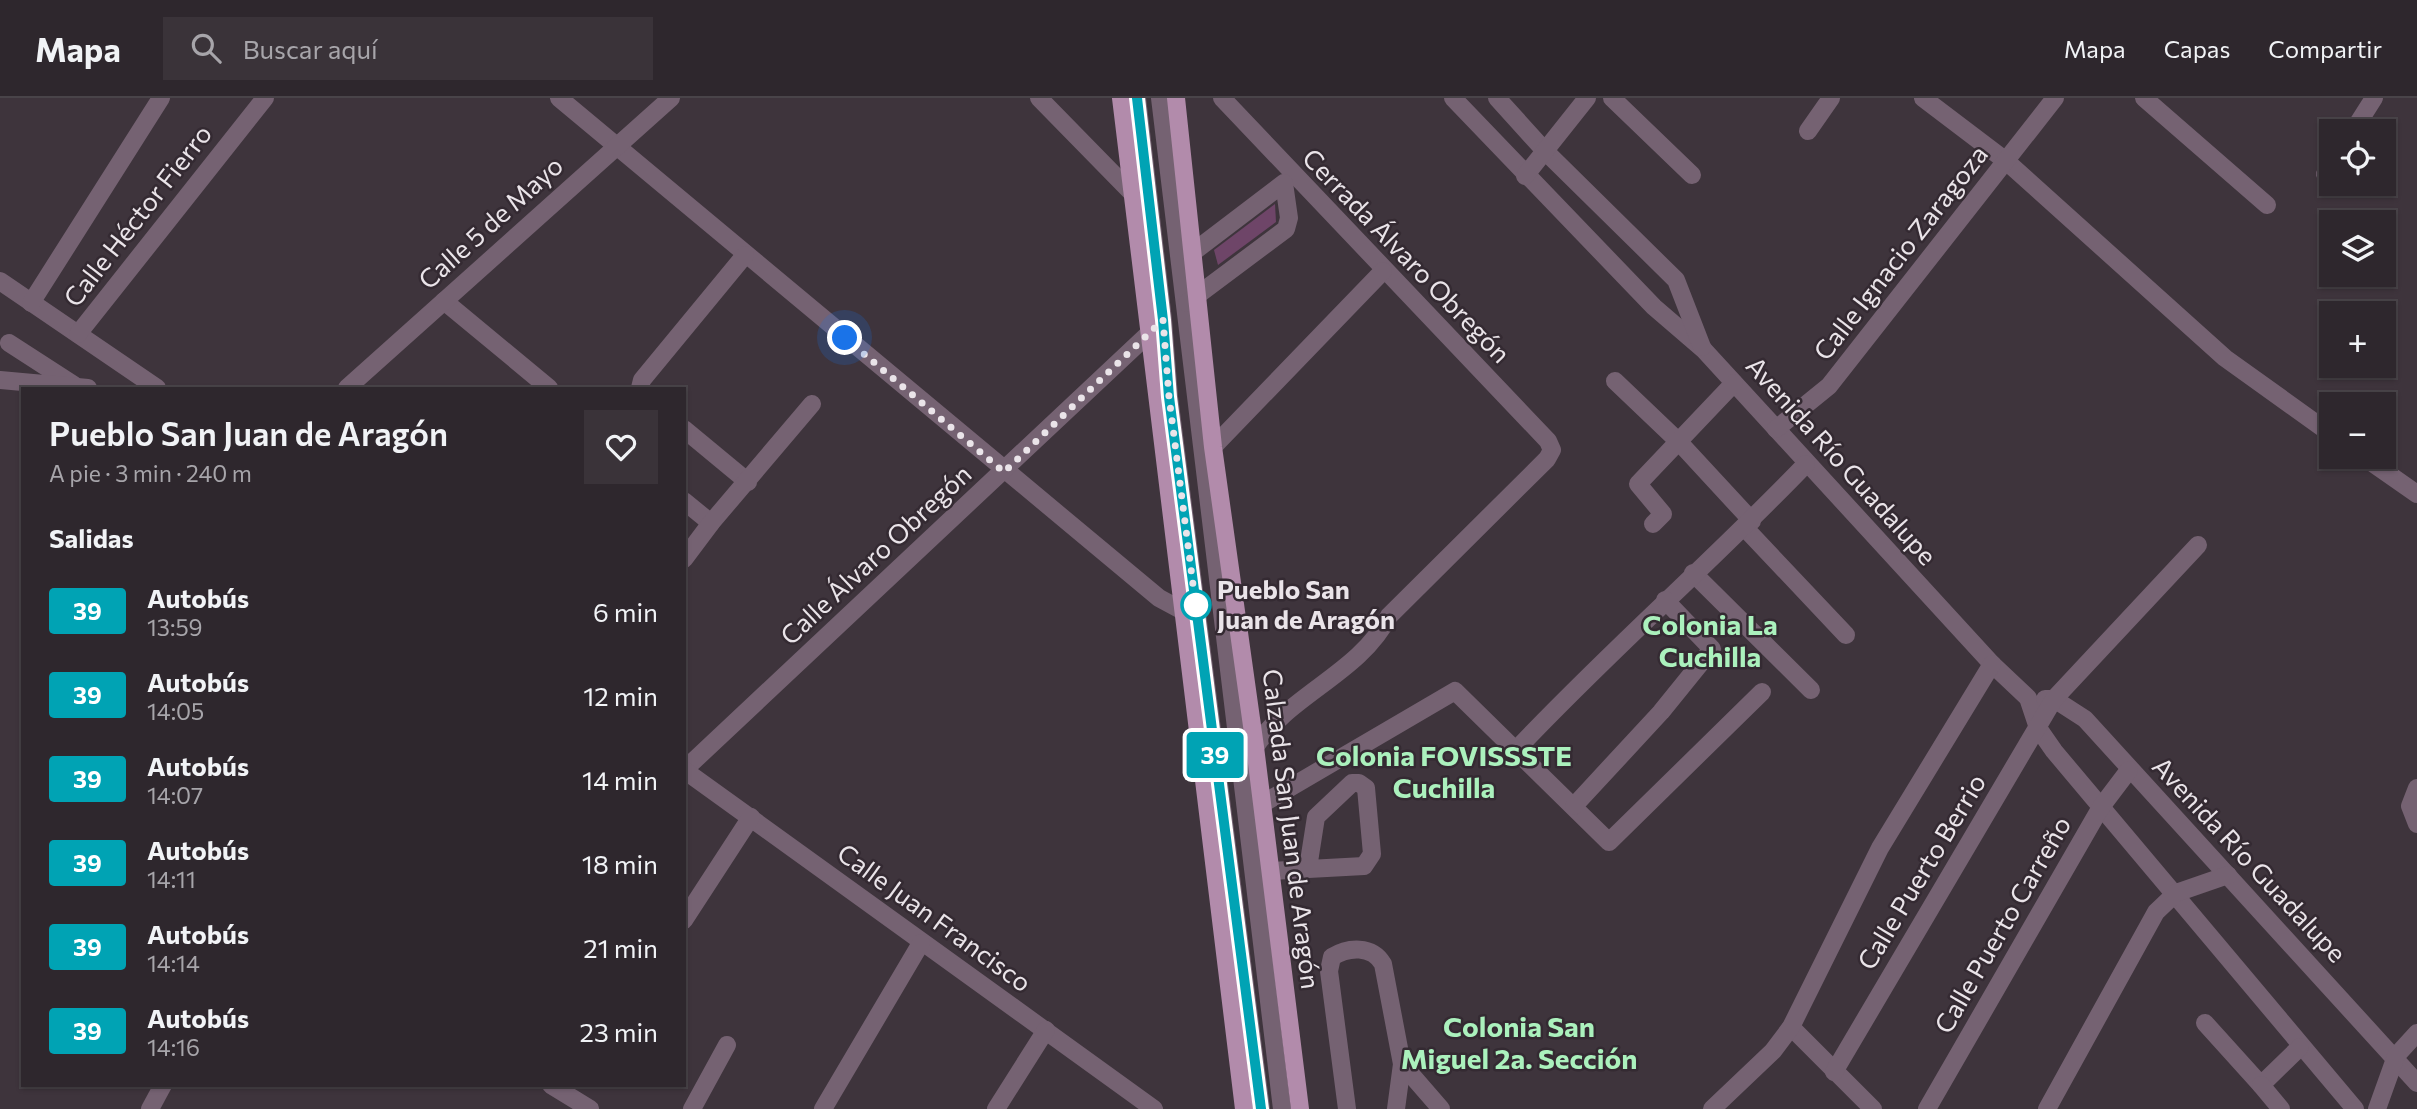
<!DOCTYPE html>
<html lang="es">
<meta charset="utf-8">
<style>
:root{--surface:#2e272d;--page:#3a3339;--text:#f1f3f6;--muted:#a7a5aa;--line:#494449}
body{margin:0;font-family:Commissioner,sans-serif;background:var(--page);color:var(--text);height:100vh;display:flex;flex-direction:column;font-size:26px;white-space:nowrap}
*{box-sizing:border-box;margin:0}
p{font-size:23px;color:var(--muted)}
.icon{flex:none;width:38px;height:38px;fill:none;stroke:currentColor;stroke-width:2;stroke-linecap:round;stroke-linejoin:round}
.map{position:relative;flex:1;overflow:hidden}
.side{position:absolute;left:21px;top:289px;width:665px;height:700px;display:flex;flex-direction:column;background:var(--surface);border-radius:0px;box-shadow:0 2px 5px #0004,0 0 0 2px var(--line)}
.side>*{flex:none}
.badge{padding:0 14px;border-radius:5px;font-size:24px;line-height:46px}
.fabs{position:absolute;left:2319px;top:21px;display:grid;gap:14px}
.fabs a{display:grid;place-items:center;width:77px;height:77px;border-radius:0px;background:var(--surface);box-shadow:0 2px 5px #0004,0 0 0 2px var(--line);font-size:35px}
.you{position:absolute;width:35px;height:35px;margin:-18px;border:5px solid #fff;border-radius:50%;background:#1a73e8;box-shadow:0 0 0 10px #1a73e833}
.map>.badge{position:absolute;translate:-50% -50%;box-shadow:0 0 0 4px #fff}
h2{padding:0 28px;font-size:26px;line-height:63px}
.round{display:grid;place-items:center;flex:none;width:74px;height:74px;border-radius:0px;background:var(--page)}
.summary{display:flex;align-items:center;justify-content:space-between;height:119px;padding:0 28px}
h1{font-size:33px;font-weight:600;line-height:52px}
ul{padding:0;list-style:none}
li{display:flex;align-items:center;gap:21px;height:84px;padding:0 28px}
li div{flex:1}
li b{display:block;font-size:26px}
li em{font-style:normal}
li .badge{min-width:77px;font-weight:700;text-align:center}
header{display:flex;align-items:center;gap:42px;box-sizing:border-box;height:98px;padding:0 35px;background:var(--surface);border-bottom:2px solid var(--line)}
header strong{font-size:33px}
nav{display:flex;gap:38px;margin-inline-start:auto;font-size:24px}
.search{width:490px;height:63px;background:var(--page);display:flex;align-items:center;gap:18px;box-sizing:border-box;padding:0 24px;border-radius:0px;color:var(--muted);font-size:26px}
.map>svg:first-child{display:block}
</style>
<header>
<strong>Mapa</strong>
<div class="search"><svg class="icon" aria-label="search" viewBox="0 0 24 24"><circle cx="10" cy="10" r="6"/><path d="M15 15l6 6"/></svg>Buscar aquí</div>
<nav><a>Mapa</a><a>Capas</a><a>Compartir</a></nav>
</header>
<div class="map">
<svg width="2417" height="1011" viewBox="0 0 2417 1011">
<rect width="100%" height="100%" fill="#3e343c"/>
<path fill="#6e4568" d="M1275,106L1276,124L1218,167L1214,152Z"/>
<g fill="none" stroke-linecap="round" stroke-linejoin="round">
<g stroke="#756272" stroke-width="18">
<path d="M559,0L1159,500L1185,514"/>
<path d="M1039,0L1133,96"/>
<path d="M1137,0L1163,222L1169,299L1261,1011"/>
<path d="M1160,0L1282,1011"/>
<path d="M1222,0L1548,343L1552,352L1547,361L1389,518C1360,575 1290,596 1255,649"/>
<path d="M1453,0L1654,209L1704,252L1992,566L2028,600L2038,630L2054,653L2355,1011"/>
<path d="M1497,0L1545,53L1676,182L1702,249"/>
<path d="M1612,0L1692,77"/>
<path d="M1923,0L2006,63L2225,260L2331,336"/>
<path d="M2144,0L2267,107"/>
<path d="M1808,33L1831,0"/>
<path d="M2353,33L2374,0"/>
<path d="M2325,76L2331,67"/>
<path d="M1525,78L1587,0"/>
<path d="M0,183L157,290"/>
<path d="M444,203L549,290"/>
<path d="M31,205L161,0"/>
<path d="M1187,205L1286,131L1289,120L1284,85L1192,155"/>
<path d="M78,236L265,0"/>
<path d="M9,245L74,287"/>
<path d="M0,282L88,290"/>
<path d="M1615,283L1679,344L1752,423"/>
<path d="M347,290L671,0"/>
<path d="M640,290L642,282L745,157"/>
<path d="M684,331L748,384"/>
<path d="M1776,331L1829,288L2055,0"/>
<path d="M1213,349L1383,173"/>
<path d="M2364,359L2417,396"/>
<path d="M684,403L711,425"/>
<path d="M1653,426L1663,416L1638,386L1734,285"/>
<path d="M1744,429L1846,537"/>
<path d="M684,461L711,425L812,306"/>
<path d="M1693,475L1811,592"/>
<path d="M2045,601H2054L2085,621L2417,985"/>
<path d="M1516,652C1609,553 1712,464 1806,366"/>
<path d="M684,672L1159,226"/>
<path d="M684,672L1154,1011"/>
<path d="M2417,690L2410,708L2417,726"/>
<path d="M1262,706L1455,593L1609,744L1762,594"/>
<path d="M1574,708L1661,614L1712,551L1665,502"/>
<path d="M1271,773L1364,768L1372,756L1366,690L1359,685H1352L1316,719L1308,770"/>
<path d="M684,822L751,719"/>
<path d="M2205,925L2261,987L2300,949"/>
<path d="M1791,929L1873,1011"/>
<path d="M1402,966L1441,1011"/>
<path d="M1834,974L2054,601L2198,447"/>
<path d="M551,987L590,1011"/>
<path d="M2261,987L2281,1011"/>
<path d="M150,1011L163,987"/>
<path d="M692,1011L727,947"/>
<path d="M823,1011L921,845"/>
<path d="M996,1011L1046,932"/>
<path d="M1347,1011L1329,873L1332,859C1348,849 1372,847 1383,866L1402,966L1396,1011"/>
<path d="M1712,1011L1773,953L1791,929L1880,750L1992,566"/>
<path d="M1927,1011L2101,709L2129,672"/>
<path d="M2047,1011L2156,814L2176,795L2228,777"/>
<path d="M2377,1011L2396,958L2417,935"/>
</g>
<g stroke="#b28bab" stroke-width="18">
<path d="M1121,0L1244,1011"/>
<path d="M1176,0L1213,349L1255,649L1300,1011"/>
</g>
</g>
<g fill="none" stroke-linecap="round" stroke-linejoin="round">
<defs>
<path id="line" d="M1137,0L1163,222L1169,299L1261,1011"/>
</defs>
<use href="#line" stroke="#fff" stroke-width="16"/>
<use href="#line" stroke="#00a3b4" stroke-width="10"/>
<path stroke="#eae4e9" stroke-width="7" stroke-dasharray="0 12.6" d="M845,240L1004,374L1163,222L1169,299L1197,518L1196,507"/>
</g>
<circle fill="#fff" stroke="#00a3b4" stroke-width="3.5" cx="1196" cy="507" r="14"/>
<g text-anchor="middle" stroke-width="5" stroke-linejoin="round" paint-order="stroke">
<g font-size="26" fill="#eae4e9" stroke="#342a32">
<text transform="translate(138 118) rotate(-52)" y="9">Calle Héctor Fierro</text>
<text transform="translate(491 125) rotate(-42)" y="9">Calle 5 de Mayo</text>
<text transform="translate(1901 155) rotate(-52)" y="9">Calle Ignacio Zaragoza</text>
<text transform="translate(1406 158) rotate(46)" y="9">Cerrada Álvaro Obregón</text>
<text transform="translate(1841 363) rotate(48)" y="9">Avenida Río Guadalupe</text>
<text transform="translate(876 457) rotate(-43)" y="9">Calle Álvaro Obregón</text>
<text transform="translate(1291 731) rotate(83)" y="9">Calzada San Juan de Aragón</text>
<text transform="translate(2249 762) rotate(47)" y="9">Avenida Río Guadalupe</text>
<text transform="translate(1922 774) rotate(-59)" y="9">Calle Puerto Berrio</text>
<text transform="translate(934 820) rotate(36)" y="9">Calle Juan Francisco</text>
<text transform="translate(2003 827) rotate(-60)" y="9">Calle Puerto Carreño</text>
</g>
<g font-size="26" font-weight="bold" fill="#eae4e9" stroke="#342a32" text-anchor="start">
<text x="1217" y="501">Pueblo San<tspan x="1217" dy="30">Juan de Aragón</tspan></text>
</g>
<g font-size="28" font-weight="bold" fill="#abf1bd" stroke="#342a32">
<text x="1710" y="537">Colonia La<tspan x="1710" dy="32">Cuchilla</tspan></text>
<text x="1444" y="668">Colonia FOVISSSTE<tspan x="1444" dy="32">Cuchilla</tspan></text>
<text x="1519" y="939">Colonia San<tspan x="1519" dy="32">Miguel 2a. Sección</tspan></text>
</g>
</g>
</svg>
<div class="fabs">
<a><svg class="icon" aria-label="locate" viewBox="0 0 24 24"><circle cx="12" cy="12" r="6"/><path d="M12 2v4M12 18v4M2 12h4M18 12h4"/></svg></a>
<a><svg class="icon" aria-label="layers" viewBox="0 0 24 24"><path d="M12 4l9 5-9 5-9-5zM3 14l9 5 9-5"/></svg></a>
<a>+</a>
<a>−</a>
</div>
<div class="you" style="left:845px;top:240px"></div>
<b class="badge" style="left:1215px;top:657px;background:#00a3b4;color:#fff">39</b>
<section class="side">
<div class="summary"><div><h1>Pueblo San Juan de Aragón</h1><p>A pie · 3 min · 240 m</p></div><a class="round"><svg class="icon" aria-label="heart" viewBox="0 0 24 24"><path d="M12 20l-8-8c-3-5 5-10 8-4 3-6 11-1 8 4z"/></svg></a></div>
<h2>Salidas</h2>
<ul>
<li><span class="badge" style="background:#00a3b4;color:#fff">39</span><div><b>Autobús</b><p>13:59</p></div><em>6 min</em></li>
<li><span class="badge" style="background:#00a3b4;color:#fff">39</span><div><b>Autobús</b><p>14:05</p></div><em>12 min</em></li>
<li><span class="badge" style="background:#00a3b4;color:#fff">39</span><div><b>Autobús</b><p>14:07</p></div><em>14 min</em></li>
<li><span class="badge" style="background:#00a3b4;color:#fff">39</span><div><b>Autobús</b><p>14:11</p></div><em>18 min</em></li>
<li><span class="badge" style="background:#00a3b4;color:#fff">39</span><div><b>Autobús</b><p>14:14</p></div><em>21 min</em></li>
<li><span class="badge" style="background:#00a3b4;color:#fff">39</span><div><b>Autobús</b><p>14:16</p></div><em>23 min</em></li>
</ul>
</section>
</div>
